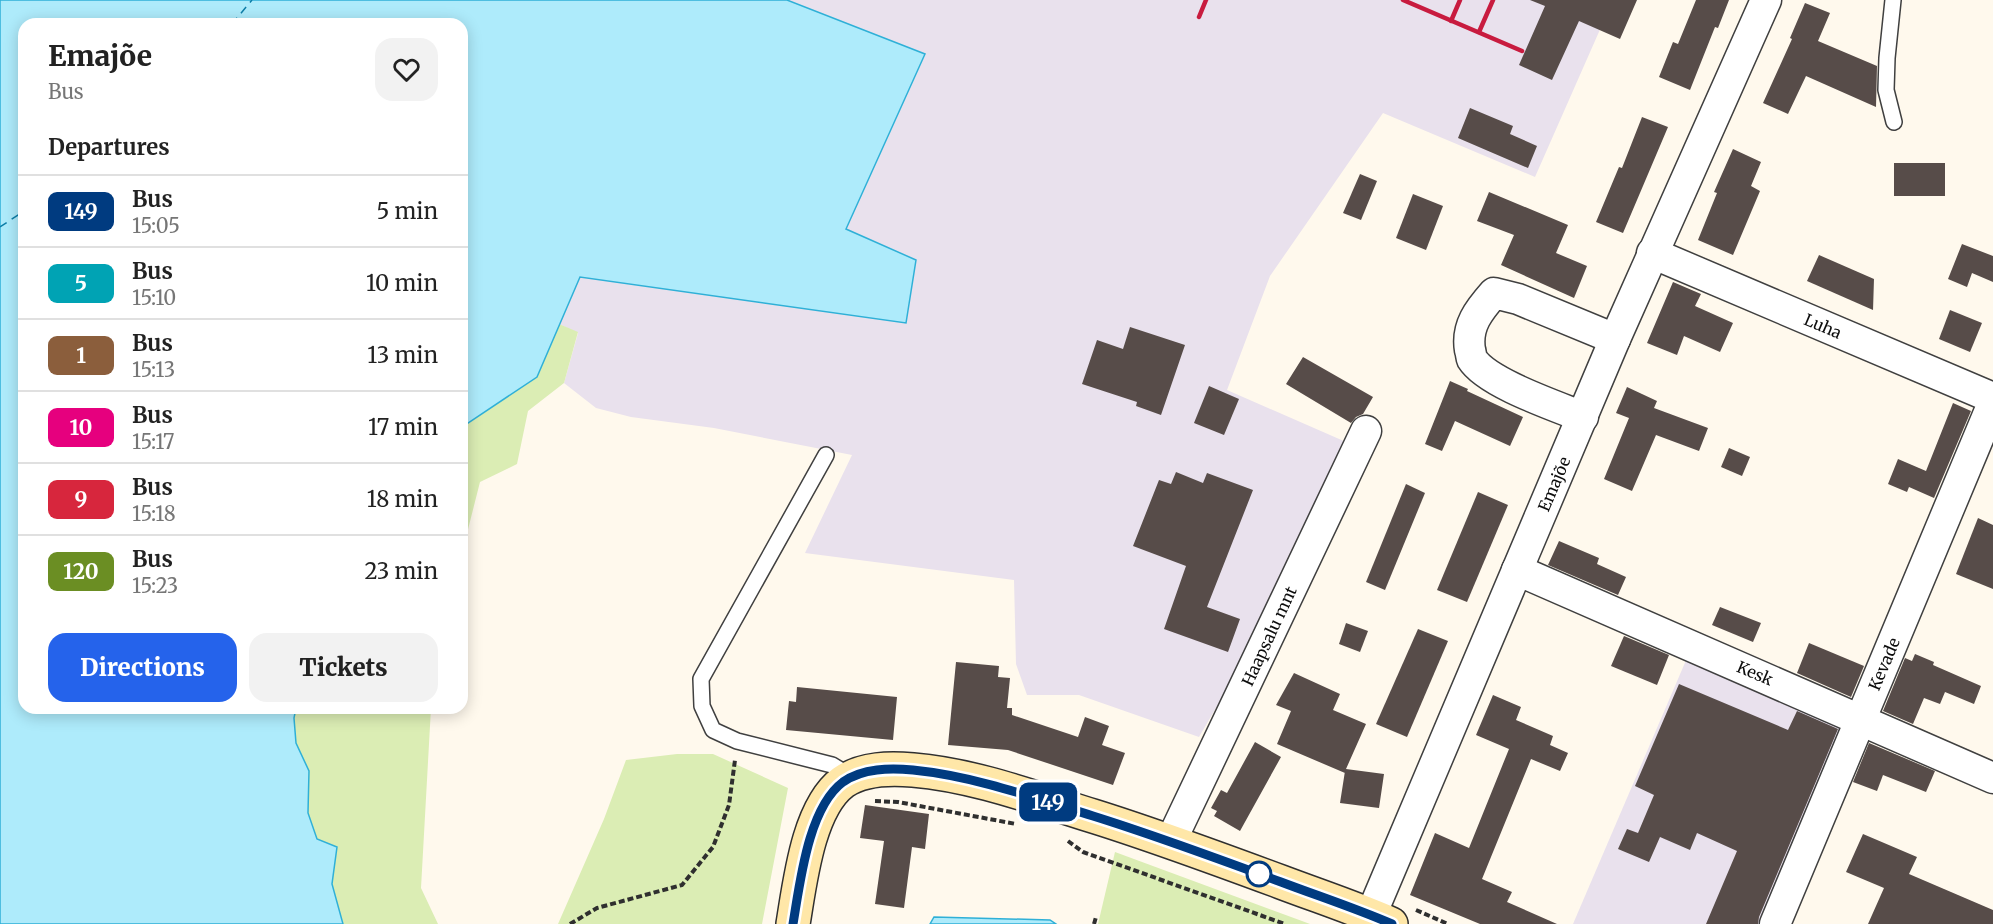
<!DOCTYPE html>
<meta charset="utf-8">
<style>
:root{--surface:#fff;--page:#f2f2f2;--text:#222;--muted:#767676;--line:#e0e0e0;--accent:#2563eb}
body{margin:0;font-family:Merriweather,serif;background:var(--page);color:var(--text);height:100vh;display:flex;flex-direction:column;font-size:22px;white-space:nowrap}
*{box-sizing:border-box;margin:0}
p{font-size:20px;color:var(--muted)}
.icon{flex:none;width:33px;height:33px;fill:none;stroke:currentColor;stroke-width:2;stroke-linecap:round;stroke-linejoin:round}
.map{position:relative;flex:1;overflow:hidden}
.sheet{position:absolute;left:18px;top:18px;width:450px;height:696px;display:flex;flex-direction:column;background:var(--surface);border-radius:18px;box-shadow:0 3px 15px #0003}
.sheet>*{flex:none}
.badge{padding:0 12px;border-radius:9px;font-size:21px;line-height:39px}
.map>.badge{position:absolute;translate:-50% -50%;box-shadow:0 0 0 3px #fff}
h2{padding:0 30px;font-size:22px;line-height:54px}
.round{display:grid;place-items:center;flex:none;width:63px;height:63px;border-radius:18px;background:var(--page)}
.overview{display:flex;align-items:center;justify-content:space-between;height:102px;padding:0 30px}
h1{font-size:28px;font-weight:800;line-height:45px}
.cta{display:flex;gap:12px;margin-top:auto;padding:12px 30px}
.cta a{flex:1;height:69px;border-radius:18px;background:var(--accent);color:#fff;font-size:24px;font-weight:800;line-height:69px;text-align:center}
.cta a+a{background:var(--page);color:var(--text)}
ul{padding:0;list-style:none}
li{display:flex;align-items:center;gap:18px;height:72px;padding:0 30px;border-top:2px solid var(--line)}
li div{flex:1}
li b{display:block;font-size:22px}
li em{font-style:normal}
li .badge{min-width:66px;font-weight:700;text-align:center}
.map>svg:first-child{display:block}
</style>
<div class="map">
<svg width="1993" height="924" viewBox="0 0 1993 924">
<rect width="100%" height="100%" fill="#fff9ed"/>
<g fill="#e9e1ed">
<path d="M787,0H1613L1535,177L1383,113L1270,276L1227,390L1346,442L1238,670L1199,737L1079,695H1027L1016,664L1014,580L805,553L852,455L714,428L631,417L596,408L564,383L578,333L559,324L580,277L906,323L916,260L846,229L925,55Z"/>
<path d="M1687,658L1846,727L1763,924H1573Z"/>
</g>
<g fill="#dbedb4">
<path d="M559,324L578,332L564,383L528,411L517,464L480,482L462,553V427L537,377Z"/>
<path d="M296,708H431L421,888L438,924H343L332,884L337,847L317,839L308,813L309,771L296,743L294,718Z"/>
<path d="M677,754H713L788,788L762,924H558L604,819L626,760Z"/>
<path d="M1115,852L1302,921L1310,924H1098Z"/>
</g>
<g fill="#aeebfb" stroke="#2fb0d7" stroke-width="1.5">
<path d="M0,0H787L925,54L846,229L916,260L906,323L580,277L537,377L462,427V24H24V708H296L294,718L296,743L309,771L308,813L317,839L337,847L332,884L343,924H0Z"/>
<path d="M934,917L1050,920L1056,924H930Z"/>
</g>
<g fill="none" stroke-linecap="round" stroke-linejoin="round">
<g stroke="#0d7ea8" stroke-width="1.5" stroke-dasharray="8 6" stroke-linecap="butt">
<path d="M232,24L252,0"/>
<path d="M0,227L24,211"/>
</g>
</g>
<g fill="#574c49">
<path d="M1530,0H1637L1620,39L1579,21L1552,80L1519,65L1545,6Z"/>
<path d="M1696,0H1729L1718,28L1715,27L1690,90L1659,77L1673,42L1678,44Z"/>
<path d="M1805,3L1830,13L1818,41L1877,66L1876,107L1806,76L1788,114L1763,103L1792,39L1790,38Z"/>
<path d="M1470,108L1513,126L1510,134L1537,146L1528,168L1458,138Z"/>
<path d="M1642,117L1668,127L1623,233L1596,222L1619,167L1622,168Z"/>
<path d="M1733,149L1761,162L1751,186L1760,191L1733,255L1698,240L1717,193L1714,192Z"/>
<rect x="1894" y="163" width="51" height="33"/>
<path d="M1360,174L1377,181L1361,220L1343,213Z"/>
<path d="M1489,192L1568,225L1556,253L1587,266L1574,298L1501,265L1514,235L1477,221Z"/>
<path d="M1413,194L1443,206L1426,250L1396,238Z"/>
<path d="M1962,244L1993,256V282L1972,273L1967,287L1948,279Z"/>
<path d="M1819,255L1874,279L1873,310L1807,281Z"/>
<path d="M1673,282L1701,294L1695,306L1733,323L1720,352L1684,336L1677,355L1647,343Z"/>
<path d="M1950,310L1982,323L1970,352L1939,339Z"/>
<path d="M1130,327L1185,345L1161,415L1136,406L1137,402L1082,384L1097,340L1123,349Z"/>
<path d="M1303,357L1373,397L1363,414L1356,417L1351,423L1286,384Z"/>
<path d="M1450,381L1468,389L1467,391L1523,417L1510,446L1455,421L1442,451L1425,444Z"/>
<path d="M1209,386L1239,399L1224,435L1194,423Z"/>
<path d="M1627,387L1657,401L1654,408L1708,428L1699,451L1656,435L1632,491L1604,479L1629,418L1616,413Z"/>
<path d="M1953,403L1971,411L1934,498L1909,487L1907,492L1888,484L1898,459L1926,471Z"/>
<path d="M1729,448L1750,457L1742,476L1721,467Z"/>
<path d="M1176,472L1203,483L1207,473L1253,490L1207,607L1240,619L1228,652L1164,629L1186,566L1133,546L1159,480L1171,484Z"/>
<path d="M1406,484L1425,493L1385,590L1366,582Z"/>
<path d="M1478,492L1508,505L1467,602L1437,590Z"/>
<path d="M1978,518L1993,525V589L1956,574Z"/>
<path d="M1559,541L1599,558L1597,564L1626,577L1618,595L1548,565Z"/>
<path d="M1720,607L1761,623L1753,642L1712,625Z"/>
<path d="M1346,623L1368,631L1360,652L1339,644Z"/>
<path d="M1418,629L1448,641L1407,737L1376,724Z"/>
<path d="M1624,636L1669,655L1657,685L1611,666Z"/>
<path d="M1809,643L1864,666L1851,697L1797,673Z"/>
<path d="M1915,654L1934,662L1933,665L1981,686L1974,704L1945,692L1940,704L1924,698L1913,724L1883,711L1905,658L1912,661Z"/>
<path d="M956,662L999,666L998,677L1010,678L1007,708H1012V715L1078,737L1085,717L1109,726L1102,745L1125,753L1113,785L1008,750L948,745Z"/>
<path d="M1294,673L1340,694L1333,710L1366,724L1346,769L1384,774L1379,808L1340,803L1345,771V773L1277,744L1291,711L1276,705Z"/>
<path d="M1679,684L1788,730L1797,711L1838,729L1759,917L1758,924H1706L1737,851L1697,833L1690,850L1660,837L1649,862L1618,849L1627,829L1638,833L1654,795L1635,786Z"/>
<path d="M797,687L897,697L893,740L786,730L789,701L796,702Z"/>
<path d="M1493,695L1521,707L1516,720L1553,736L1550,745L1568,753L1560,771L1531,759L1482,879L1512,892L1507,902L1557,924H1480L1410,895L1435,833L1469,848L1509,749L1476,735Z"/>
<path d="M1255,742L1281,757L1240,831L1214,816L1217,811L1211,808L1221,790L1227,793Z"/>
<path d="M1869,743L1935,771L1926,792L1883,775L1877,791L1853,782Z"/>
<path d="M865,805L929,814L925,849L912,847L904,908L875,904L884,841L860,838Z"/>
<path d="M1863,834L1917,857L1909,874L1993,910V924H1868L1884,888L1846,872Z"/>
</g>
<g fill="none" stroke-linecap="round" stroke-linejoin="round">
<defs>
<g id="service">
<path d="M1893,0L1887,58L1886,90L1894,122"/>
<path d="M826,455L701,679L702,706L713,730L737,741L832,765L852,777"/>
</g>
<g id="minor">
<path d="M1652,253L1993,398"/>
<path d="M1583,417C1556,406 1487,383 1472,359C1471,357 1471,352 1470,350C1466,326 1479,310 1494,293L1518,299L1615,339"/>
<path d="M1517,570L1993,778"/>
<path d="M1171,841L1366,431"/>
<path d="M1371,915L1615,339L1766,0"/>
<path d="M1775,924L1993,403"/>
</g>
<path id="secondary" d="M793,924C800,882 808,808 843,782C863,768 890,768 913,770C974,775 1035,798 1093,816C1157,836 1219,859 1281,882C1318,896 1355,908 1391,924"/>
</defs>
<use href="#service" stroke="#404040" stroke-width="18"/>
<use href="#minor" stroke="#404040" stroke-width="33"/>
<use href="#secondary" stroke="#2f2f2f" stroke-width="36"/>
<g stroke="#2f2f2f" stroke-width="4" stroke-dasharray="6 3" stroke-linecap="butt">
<path d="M875,801L898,802L1016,824"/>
<path d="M1068,841L1083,852L1285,924"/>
<path d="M1416,910L1448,924"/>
<path d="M570,924L597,908L682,885L713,847L729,805L735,760"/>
<path d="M1094,924L1096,917"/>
</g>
<use href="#service" stroke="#fff" stroke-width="15"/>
<use href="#minor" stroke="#fff" stroke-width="30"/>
<use href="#secondary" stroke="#ffe7a8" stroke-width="33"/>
<g stroke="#c81b3f" stroke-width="4.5">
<path d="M1403,0L1522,51"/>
<path d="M1199,17L1206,0"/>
<path d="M1451,21L1460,0"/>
<path d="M1479,32L1493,0"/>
</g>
</g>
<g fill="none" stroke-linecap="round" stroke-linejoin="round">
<defs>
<path id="line" d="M793,924C800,883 808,808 843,782C863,768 890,768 913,770C974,776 1035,798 1093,816C1157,836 1219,859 1281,882C1318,896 1355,908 1392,924"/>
</defs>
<use href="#line" stroke="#fff" stroke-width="14"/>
<use href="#line" stroke="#003b80" stroke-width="9"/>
</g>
<circle fill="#fff" stroke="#003b80" stroke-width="3" cx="1259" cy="874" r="12"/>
<g text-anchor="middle" stroke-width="6" stroke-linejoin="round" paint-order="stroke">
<g font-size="16" fill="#0d0d0d" stroke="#fff">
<text transform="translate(1823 326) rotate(23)" y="6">Luha</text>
<text transform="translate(1554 484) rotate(-67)" y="6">Emajõe</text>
<text transform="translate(1269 636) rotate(-65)" y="6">Haapsalu mnt</text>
<text transform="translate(1884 664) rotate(-67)" y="6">Kevade</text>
<text transform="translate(1755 673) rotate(23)" y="6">Kesk</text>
</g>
</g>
</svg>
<b class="badge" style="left:1048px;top:802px;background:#003b80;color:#fff">149</b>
<section class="sheet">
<div class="overview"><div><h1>Emajõe</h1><p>Bus</p></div><a class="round"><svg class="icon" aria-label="heart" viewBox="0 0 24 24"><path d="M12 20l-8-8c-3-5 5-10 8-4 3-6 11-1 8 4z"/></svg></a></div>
<h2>Departures</h2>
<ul>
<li><span class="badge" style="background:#003b80;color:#fff">149</span><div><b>Bus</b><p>15:05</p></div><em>5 min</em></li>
<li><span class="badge" style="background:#00a3b4;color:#fff">5</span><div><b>Bus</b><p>15:10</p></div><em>10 min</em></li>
<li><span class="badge" style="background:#8b5e3c;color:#fff">1</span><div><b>Bus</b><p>15:13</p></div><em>13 min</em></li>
<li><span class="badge" style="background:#e6007e;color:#fff">10</span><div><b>Bus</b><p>15:17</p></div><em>17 min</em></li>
<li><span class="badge" style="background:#d7263d;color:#fff">9</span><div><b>Bus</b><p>15:18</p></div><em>18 min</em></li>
<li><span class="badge" style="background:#6b8e23;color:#fff">120</span><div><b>Bus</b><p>15:23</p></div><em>23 min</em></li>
</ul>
<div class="cta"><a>Directions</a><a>Tickets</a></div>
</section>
</div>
